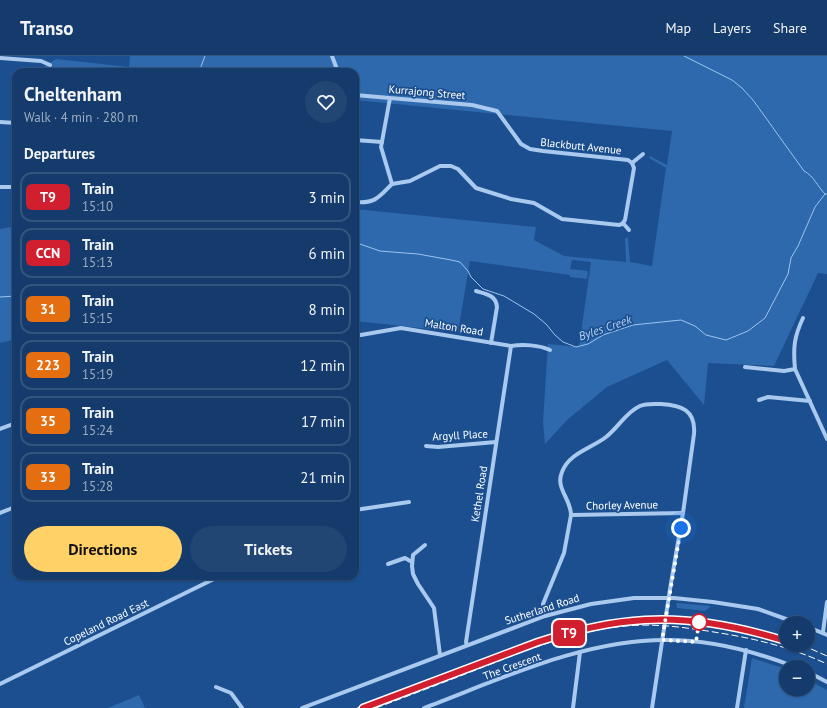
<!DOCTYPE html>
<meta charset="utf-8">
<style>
:root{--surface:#143b6b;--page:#214673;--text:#f1f3f6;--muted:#9dadc1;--line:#33557e;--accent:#ffd166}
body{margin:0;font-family:"PT Sans",sans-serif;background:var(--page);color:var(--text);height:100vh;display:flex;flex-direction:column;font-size:15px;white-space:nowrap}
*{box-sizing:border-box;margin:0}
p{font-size:13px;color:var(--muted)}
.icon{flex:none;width:22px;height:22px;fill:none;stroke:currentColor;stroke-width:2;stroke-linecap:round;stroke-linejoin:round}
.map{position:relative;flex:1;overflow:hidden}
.panel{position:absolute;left:12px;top:12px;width:347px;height:512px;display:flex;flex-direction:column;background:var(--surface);border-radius:12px;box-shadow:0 1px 3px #0004,0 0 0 1px var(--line)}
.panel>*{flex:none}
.badge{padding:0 8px;border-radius:6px;font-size:14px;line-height:26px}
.buttons{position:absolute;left:779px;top:560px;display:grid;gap:8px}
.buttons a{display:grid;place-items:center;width:36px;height:36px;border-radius:50%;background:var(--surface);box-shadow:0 1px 3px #0004,0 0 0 1px var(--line);font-size:20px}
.you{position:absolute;width:20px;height:20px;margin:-10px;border:3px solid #fff;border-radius:50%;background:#1a73e8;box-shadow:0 0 0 6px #1a73e833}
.map>.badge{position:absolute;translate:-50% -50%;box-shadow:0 0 0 2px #fff}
h2{padding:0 12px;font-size:15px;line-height:36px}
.round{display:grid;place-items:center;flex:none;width:42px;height:42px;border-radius:21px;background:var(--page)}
.head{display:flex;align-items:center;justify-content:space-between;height:68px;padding:0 12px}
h1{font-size:19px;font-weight:700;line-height:30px}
.action{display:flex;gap:8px;margin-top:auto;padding:8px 12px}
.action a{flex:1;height:46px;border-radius:24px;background:var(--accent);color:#111;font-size:16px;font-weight:700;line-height:46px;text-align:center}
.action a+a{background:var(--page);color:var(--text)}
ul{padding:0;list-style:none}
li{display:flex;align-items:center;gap:12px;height:50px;margin:0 8px 6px;padding:0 4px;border:2px solid var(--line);border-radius:12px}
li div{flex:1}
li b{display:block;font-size:15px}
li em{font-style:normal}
li .badge{min-width:44px;font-weight:700;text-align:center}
header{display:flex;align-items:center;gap:24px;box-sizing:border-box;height:56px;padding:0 20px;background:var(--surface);border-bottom:1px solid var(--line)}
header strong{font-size:19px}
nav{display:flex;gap:22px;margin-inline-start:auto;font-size:14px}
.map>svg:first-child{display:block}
</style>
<header>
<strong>Transo</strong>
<nav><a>Map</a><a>Layers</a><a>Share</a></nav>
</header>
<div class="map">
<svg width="827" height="652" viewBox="0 0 827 652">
<rect width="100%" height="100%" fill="#1b4f8f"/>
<g fill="#2e69ad">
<path d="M130,0H827V218L818,217L774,310L708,307L704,349L667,304L607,331L567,364L545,388L543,366L548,288L579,291L591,206L572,204L570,213L588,215L587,223L570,221V219L470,205L458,276L355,265V153L536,171L534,184L564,200L626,206L625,182H628L630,206L652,210L666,112L649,102L650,100L667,109L672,75L355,44V16H41L39,14L56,3L129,11Z"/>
<path d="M16,170V283L0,287V173Z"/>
<path d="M676,547L711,550L705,555L677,552Z"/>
<path d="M752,602L786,613V633H808V624L827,634V652H744Z"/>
<path d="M139,639L145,652H108Z"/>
</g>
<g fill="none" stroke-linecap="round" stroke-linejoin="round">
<g stroke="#9cc4f0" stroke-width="1">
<path d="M684,0L732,24L742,32L753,44L804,115C814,120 817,130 825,138"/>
<path d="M57,14L60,16"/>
<path d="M199,16L205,0"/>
<path d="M355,188L357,187L380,195L418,198L451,204L460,206L468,215L471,221L483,233L504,240L534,258L546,268L555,279L563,286L576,291L588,288L603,279L633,269L681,264L695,270L706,279L726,284L748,275L765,262L788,218L791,202L798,190L815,151L825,138H827"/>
<path d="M0,241L16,240"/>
</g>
<g stroke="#a9c9ee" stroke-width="4">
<path d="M332,0L338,16"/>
<path d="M0,2L41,5L50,9"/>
<path d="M355,39L472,49L497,55L521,88L530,93L543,95L628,104L632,107L634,112L625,164L622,168L619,169L562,163L534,147L511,143L476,132L458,113L451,110H440L410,125L392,128L381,91L390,42"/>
<path d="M0,66L16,67"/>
<path d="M355,84L382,86"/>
<path d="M632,107L643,98"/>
<path d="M0,131H16"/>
<path d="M355,146C375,148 379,141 392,128"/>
<path d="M623,167L629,174"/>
<path d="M476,235C486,238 496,239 497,251L491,287"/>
<path d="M803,262C794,281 793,292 795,313L827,383"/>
<path d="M355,280L401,272L511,290C523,288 539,289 550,294"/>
<path d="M745,311L784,315L795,313"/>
<path d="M759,344L768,341L810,345"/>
<path d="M0,373L16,367"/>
<path d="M426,390L438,391L496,386"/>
<path d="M355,454L409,446"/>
<path d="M0,457L15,451"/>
<path d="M571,459C571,443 555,432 562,416C569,397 592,392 606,381C618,372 626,356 640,350C647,347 654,348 661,348C681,349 696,354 694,378L683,457L670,533L652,652"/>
<path d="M425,489L413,499L412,510L413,518L418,528L434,552L440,599"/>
<path d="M388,508L405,502L412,506"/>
<path d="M545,560L543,548L564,497L571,459L683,457"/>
<path d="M808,571L827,579"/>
<path d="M823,576L827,546"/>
<path d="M467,589L466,586L511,290"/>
<path d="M808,616L827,626"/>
<path d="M0,628L220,520"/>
<path d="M216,631L231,637L242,652"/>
<path d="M302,652L545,560L591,548L634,542H674L713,546L758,553L797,567"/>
<path d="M424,652C501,623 584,583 668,584C712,584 754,595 795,611"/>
<path d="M573,652L580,596"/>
<path d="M737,652L746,594"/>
</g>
<g stroke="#fff" stroke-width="1" stroke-dasharray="7 3" stroke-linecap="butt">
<path d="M802,589L827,600"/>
<path d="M357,652L537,584C577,571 620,560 663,561C705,562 746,570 786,583"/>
<path d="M376,652C413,638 450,624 486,610C532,592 577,574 626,570C657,567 689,572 720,577C757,583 793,592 827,608"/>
</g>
</g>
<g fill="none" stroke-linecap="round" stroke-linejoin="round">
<defs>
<path id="line" d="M363,652L538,586C572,575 609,566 645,564C693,561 741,571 786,585"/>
</defs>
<use href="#line" stroke="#fff" stroke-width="9"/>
<use href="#line" stroke="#d11f2f" stroke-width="6"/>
<path stroke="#fff" stroke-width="4" stroke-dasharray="0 7.2" d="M681,472L662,584L696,586L699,566"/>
</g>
<circle fill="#fff" stroke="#d11f2f" stroke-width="2" cx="699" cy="566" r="8"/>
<g text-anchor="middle" stroke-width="3.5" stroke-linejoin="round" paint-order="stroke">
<g font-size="11" fill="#fff" stroke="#1b4f8f">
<text transform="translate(427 36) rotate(5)" y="4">Kurrajong Street</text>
<text transform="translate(581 90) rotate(6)" y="4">Blackbutt Avenue</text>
<text transform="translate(454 271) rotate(9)" y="4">Malton Road</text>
<text transform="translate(460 379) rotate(-3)" y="4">Argyll Place</text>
<text transform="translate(479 438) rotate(-81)" y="4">Kethel Road</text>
<text transform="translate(622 449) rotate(-1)" y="4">Chorley Avenue</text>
<text transform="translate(542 553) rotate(-18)" y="4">Sutherland Road</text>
<text transform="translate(106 566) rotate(-26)" y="4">Copeland Road East</text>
<text transform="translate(512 610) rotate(-20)" y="4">The Crescent</text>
</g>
<g font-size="12" font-style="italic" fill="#b5d3f5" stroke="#1b4f8f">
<text transform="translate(605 272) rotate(-19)" y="4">Byles Creek</text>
</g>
</g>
</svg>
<div class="buttons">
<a>+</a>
<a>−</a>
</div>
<div class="you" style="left:681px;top:472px"></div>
<b class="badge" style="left:569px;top:577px;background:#d11f2f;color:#fff">T9</b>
<section class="panel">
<div class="head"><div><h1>Cheltenham</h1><p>Walk · 4 min · 280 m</p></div><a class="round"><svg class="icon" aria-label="heart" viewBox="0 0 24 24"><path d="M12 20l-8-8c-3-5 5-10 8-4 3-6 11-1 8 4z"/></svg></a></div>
<h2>Departures</h2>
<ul>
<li><span class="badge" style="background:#d11f2f;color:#fff">T9</span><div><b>Train</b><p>15:10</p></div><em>3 min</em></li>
<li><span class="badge" style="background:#d11f2f;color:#fff">CCN</span><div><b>Train</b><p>15:13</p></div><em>6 min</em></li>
<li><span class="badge" style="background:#e56e0f;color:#fff">31</span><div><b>Train</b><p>15:15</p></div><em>8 min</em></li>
<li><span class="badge" style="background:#e56e0f;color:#fff">223</span><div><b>Train</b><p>15:19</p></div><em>12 min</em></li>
<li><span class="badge" style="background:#e56e0f;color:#fff">35</span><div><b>Train</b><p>15:24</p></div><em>17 min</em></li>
<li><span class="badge" style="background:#e56e0f;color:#fff">33</span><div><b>Train</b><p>15:28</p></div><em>21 min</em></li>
</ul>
<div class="action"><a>Directions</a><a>Tickets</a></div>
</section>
</div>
